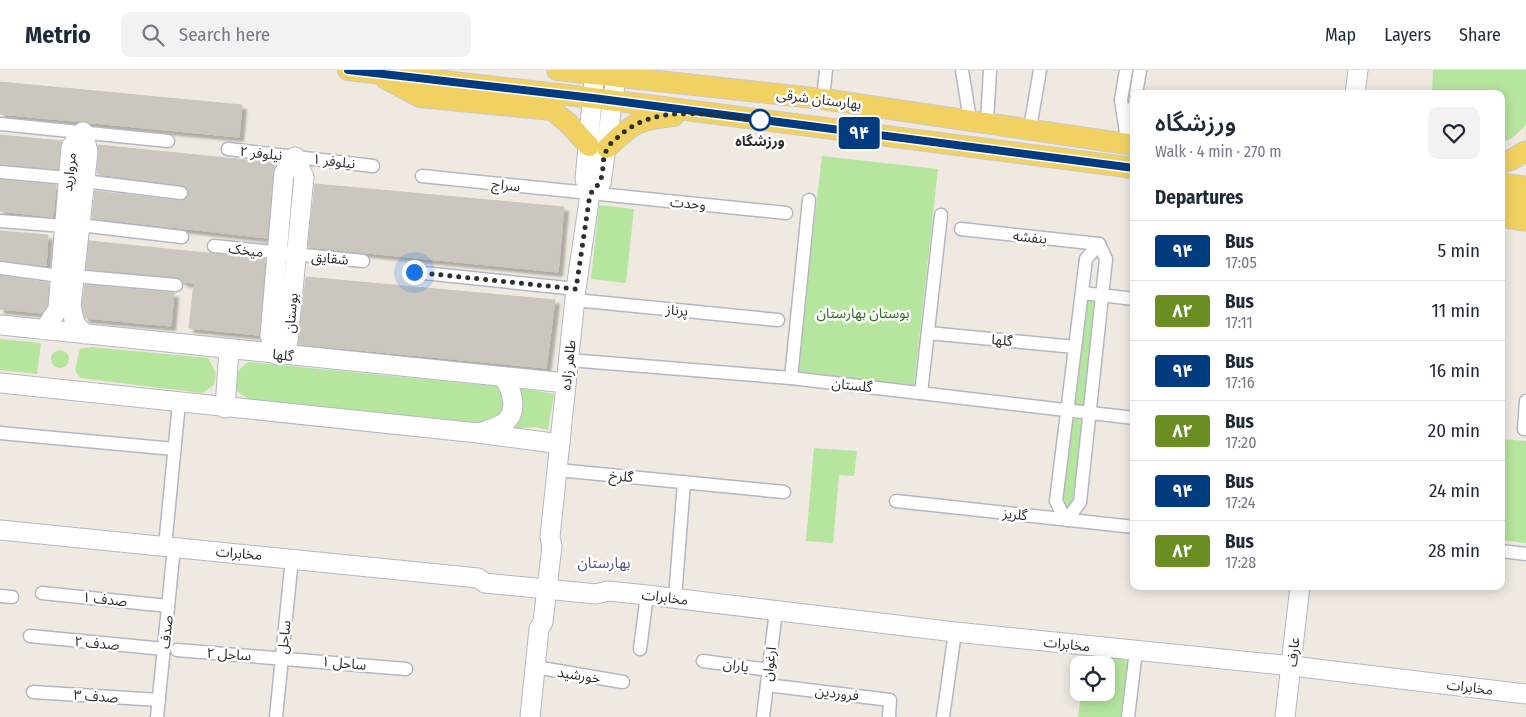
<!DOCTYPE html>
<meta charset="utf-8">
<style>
:root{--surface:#fff;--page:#f2f2f3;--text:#1f2937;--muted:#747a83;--line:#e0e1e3}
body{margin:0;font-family:"Fira Sans Condensed","Noto Sans Arabic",sans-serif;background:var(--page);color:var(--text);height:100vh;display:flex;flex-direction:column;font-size:19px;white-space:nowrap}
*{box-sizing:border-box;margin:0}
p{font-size:16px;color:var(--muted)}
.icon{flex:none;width:28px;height:28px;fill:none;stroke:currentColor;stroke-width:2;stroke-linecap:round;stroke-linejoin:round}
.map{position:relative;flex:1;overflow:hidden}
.panel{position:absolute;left:1130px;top:20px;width:375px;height:500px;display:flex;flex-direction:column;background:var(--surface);border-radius:10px;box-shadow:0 2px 12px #0003}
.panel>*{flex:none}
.badge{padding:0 10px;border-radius:4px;font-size:18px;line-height:32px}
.tools{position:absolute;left:1070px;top:586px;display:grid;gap:10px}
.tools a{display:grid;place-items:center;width:45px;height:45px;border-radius:10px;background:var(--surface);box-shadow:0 2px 12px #0003;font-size:25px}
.you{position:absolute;width:25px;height:25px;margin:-12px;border:4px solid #fff;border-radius:50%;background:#1a73e8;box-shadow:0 0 0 8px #1a73e833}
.map>.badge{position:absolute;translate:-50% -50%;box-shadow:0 0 0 2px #fff}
h2{padding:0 25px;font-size:19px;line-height:45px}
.round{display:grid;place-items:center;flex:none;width:52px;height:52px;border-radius:10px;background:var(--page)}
.summary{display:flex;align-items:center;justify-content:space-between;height:85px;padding:0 25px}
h1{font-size:24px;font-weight:600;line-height:38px}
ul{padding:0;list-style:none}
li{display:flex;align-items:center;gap:15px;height:60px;padding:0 25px;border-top:1px solid var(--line)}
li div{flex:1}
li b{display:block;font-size:19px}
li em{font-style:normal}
li .badge{min-width:55px;font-weight:700;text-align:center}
header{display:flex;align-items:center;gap:30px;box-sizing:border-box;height:70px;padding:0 25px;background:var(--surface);border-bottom:1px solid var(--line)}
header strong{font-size:24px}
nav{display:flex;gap:28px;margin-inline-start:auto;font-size:18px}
.search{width:350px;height:45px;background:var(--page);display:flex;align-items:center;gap:12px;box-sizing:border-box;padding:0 18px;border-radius:10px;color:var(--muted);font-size:19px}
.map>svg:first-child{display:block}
</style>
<header>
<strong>Metrio</strong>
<div class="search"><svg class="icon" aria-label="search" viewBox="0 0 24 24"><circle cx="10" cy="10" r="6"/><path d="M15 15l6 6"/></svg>Search here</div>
<nav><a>Map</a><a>Layers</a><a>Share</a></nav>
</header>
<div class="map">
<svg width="1526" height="647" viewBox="0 0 1526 647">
<defs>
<filter id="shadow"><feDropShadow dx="4.5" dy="4.5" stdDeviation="1" flood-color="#0004"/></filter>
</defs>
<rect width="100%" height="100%" fill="#efe9e1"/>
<g fill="#b6e59e">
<path d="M1433,0H1526V55L1512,68L1501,73V24H1432Z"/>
<path d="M822,86L938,99L914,315L797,302Z"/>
<path d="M599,135L634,139L626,213L591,209Z"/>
<path d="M1085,228L1097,230L1084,336L1073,335Z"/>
<path d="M0,269L41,273L37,304L0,300Z"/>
<path d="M92,277L208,288L216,303L214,315L202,323L80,308L75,300L80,279Z"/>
<circle cx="60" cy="289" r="9"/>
<path d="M249,292L504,317L503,341L493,350L481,353L248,329L237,321C235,307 236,299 249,292Z"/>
<path d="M519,318L554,324L548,360L536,357L509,359Z"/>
<path d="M1071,348L1083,350L1076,430L1068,439L1062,430Z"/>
<path d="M1501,369L1526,371V473L1501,470Z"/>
<path d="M814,378L857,381L854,406L839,405L833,473L806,471Z"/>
<path d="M1086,585L1131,590L1124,647H1078L1081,623L1106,622V595H1085Z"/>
</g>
<g fill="#cbc7bf" stroke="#cbc5ba" filter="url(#shadow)">
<path d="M0,12L242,35L239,67L0,44Z"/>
<path d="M0,65L62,71L58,99L0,94Z"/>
<path d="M98,75L276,93L273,102L267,168L92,148L95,121L180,131L187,128L189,124L186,117L182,115L97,104Z"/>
<path d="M0,110L56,115L53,147L0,141Z"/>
<path d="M315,114L564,137L558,202L308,177Z"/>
<path d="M0,161L48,165L46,196L0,190Z"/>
<path d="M89,171L265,189L259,265L189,258L194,213L184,212L177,207L86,199Z"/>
<path d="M0,206L49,213L47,236L42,243L0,239Z"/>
<path d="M306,207L555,230L546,298L298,274Z"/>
<path d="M85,215L174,223L171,256L85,248L82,235Z"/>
</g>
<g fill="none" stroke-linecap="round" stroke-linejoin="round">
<defs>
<g id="street">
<path d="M962,0L970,50"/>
<path d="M1136,24L1140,0"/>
<path d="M823,29L826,0"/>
<path d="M987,52L990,0"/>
<path d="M0,54L168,71"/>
<path d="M1030,58L1040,0"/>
<path d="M1126,59L1134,36"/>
<path d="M1126,62L1121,30L1126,0"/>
<path d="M228,79L373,96"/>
<path d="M0,102L68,108"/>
<path d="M422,106L786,143"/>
<path d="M84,111L181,123"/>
<path d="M0,151L64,156"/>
<path d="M80,155L182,167"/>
<path d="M961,159L1099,174"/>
<path d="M214,176L363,191"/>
<path d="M0,198L60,206"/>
<path d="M414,202L576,219"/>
<path d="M74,206L176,215"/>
<path d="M1083,223L1134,229"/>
<path d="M575,230L778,250"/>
<path d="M928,263L1075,277"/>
<path d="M569,290L791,308L1134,348"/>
<path d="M791,308L809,130"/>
<path d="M921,323L941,145"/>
<path d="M1524,359L1526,331"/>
<path d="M0,363L174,379"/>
<path d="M558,400L784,422"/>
<path d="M896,431L1134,457"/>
<path d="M1065,449L1056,431L1086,189L1099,174"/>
<path d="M1067,450L1080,432L1106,189L1099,174"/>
<path d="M165,476L179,333"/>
<path d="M1501,481L1526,484"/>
<path d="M42,523L168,536"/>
<path d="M0,526L12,527"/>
<path d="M675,528L684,412"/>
<path d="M30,566L164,579"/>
<path d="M640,579L647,525"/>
<path d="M177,580L406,599"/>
<path d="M703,591L769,600"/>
<path d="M535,597L623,612"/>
<path d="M767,615L890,630L889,647"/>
<path d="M33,622L159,630"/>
<path d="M157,647L174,477"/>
<path d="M276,647L292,488"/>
<path d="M763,647L776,541"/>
<path d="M943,647L955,562"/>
<path d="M1128,647L1136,581"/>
</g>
<g id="secondary">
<path d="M1355,24L1358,0"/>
<path d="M295,87L304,107L288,271L277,285L270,266L284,103Z"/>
<path d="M590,124L601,113L617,0"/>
<path d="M0,255L566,313"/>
<path d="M44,260L58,239L71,77L83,62L88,82L71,236L75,254L85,264"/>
<path d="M0,313L478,363L560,374"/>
<path d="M225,338L229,280"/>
<path d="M479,363C487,360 496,358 502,354C520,344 512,319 503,307"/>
<path d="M0,460L478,508L485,513L596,524L608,521L647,525L955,562L1292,596L1526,624"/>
<path d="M530,647L539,559L543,552L552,476L550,467L576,219L590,124L585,109L595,0"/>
<path d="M1285,647L1300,516"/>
</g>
<g id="primary">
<path d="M348,0L593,28L1134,98"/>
<path d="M557,0L823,29L1134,75"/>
<path d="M386,9L420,27L552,40L568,53L589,76"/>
<path d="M607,78C632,54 638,49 674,46"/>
<path d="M1501,92L1511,90L1526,81"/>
<path d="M1501,113L1526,117"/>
<path d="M1501,131L1526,132"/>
<path d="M1501,147L1526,151"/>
</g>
</defs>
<use href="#street" stroke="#b4b7c1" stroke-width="15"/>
<use href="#secondary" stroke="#b4b7c1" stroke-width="21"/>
<use href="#primary" stroke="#c9c9c9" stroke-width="22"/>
<use href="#street" stroke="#fff" stroke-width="12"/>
<use href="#secondary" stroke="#fff" stroke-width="19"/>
<use href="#primary" stroke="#f2d163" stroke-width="20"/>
</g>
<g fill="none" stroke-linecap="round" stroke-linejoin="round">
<defs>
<path id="line" d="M348,0L593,28L1134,98"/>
</defs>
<use href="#line" stroke="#fff" stroke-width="11"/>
<use href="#line" stroke="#003b80" stroke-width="8"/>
<path stroke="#2e2e2e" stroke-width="5" stroke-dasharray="0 9" d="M414,202L576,219L590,124C610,104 598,98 607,79C608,75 614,71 617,68C655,31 713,46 760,50"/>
</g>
<circle fill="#fff" stroke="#003b80" stroke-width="2.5" cx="760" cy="50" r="10"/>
<g text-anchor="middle" stroke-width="5" stroke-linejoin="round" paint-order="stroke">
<g font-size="14" fill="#2e2e2e" stroke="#fff">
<text transform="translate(819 29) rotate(7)" y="5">بهارستان شرقی</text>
<text transform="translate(261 83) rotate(6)" y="5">نیلوفر ۲</text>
<text transform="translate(334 91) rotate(7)" y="5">نیلوفر ۱</text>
<text transform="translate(69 102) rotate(-84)" y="5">مروارید</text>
<text transform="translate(506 115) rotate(6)" y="5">سراج</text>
<text transform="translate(688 133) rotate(5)" y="5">وحدت</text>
<text transform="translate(1030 167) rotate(6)" y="5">بنفشه</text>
<text transform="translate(246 180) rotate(7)" y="5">میخک</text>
<text transform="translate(330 188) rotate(5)" y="5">شقایق</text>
<text transform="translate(677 240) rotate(5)" y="5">پرناز</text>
<text transform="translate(291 243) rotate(-85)" y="5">بوستان</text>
<text transform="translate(1002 270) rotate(5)" y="5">گلها</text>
<text transform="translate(283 285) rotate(6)" y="5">گلها</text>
<text transform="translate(568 295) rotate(-84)" y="5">طاهر زاده</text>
<text transform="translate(852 315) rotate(6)" y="5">گلستان</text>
<text transform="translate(621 406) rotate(5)" y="5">گلرخ</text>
<text transform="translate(1015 444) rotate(6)" y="5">گلریز</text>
<text transform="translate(239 483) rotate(5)" y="5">مخابرات</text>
<text transform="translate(665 527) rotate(7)" y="5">مخابرات</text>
<text transform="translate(105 529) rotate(6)" y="5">صدف ۱</text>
<text transform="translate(166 562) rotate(-84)" y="5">صدف</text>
<text transform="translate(284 567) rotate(-84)" y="5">ساحل</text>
<text transform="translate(97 573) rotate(5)" y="5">صدف ۲</text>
<text transform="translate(1067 574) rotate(6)" y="5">مخابرات</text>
<text transform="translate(1293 582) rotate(-84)" y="5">عارف</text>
<text transform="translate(229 584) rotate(4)" y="5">ساحل ۲</text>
<text transform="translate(344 593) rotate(5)" y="5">ساحل ۱</text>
<text transform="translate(769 594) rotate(-83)" y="5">ارغوان</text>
<text transform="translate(736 595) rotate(8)" y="5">یاران</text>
<text transform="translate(579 605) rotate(9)" y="5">خورشید</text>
<text transform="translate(1470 617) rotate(7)" y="5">مخابرات</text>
<text transform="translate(837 623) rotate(7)" y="5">فروردین</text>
<text transform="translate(96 626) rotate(4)" y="5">صدف ۳</text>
</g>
<g font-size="14" font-weight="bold" fill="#2e2e2e" stroke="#fff">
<text x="760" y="76">ورزشگاه</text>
</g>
<g font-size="14" fill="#2c6e1b" stroke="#fff">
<text x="863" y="248">بوستان بهارستان</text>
</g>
<g font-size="15" fill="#4d5680" stroke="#fff">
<text x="604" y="498">بهارستان</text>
</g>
</g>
</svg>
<div class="tools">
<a><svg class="icon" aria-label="locate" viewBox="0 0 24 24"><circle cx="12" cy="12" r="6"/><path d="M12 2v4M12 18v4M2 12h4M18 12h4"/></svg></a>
</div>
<div class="you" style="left:414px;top:202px"></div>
<b class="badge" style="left:859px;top:63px;background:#003b80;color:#fff">۹۴</b>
<section class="panel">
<div class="summary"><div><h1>ورزشگاه</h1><p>Walk · 4 min · 270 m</p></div><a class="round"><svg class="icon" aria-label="heart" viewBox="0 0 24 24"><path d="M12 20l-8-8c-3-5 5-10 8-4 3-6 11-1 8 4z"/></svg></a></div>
<h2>Departures</h2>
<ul>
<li><span class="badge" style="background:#003b80;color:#fff">۹۴</span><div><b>Bus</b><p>17:05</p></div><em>5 min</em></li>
<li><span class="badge" style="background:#6b8e23;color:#fff">۸۲</span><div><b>Bus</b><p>17:11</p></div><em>11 min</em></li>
<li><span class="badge" style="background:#003b80;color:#fff">۹۴</span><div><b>Bus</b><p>17:16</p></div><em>16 min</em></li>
<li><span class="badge" style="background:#6b8e23;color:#fff">۸۲</span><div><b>Bus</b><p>17:20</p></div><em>20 min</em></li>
<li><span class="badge" style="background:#003b80;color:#fff">۹۴</span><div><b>Bus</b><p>17:24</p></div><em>24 min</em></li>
<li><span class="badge" style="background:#6b8e23;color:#fff">۸۲</span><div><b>Bus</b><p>17:28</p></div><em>28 min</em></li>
</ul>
</section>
</div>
